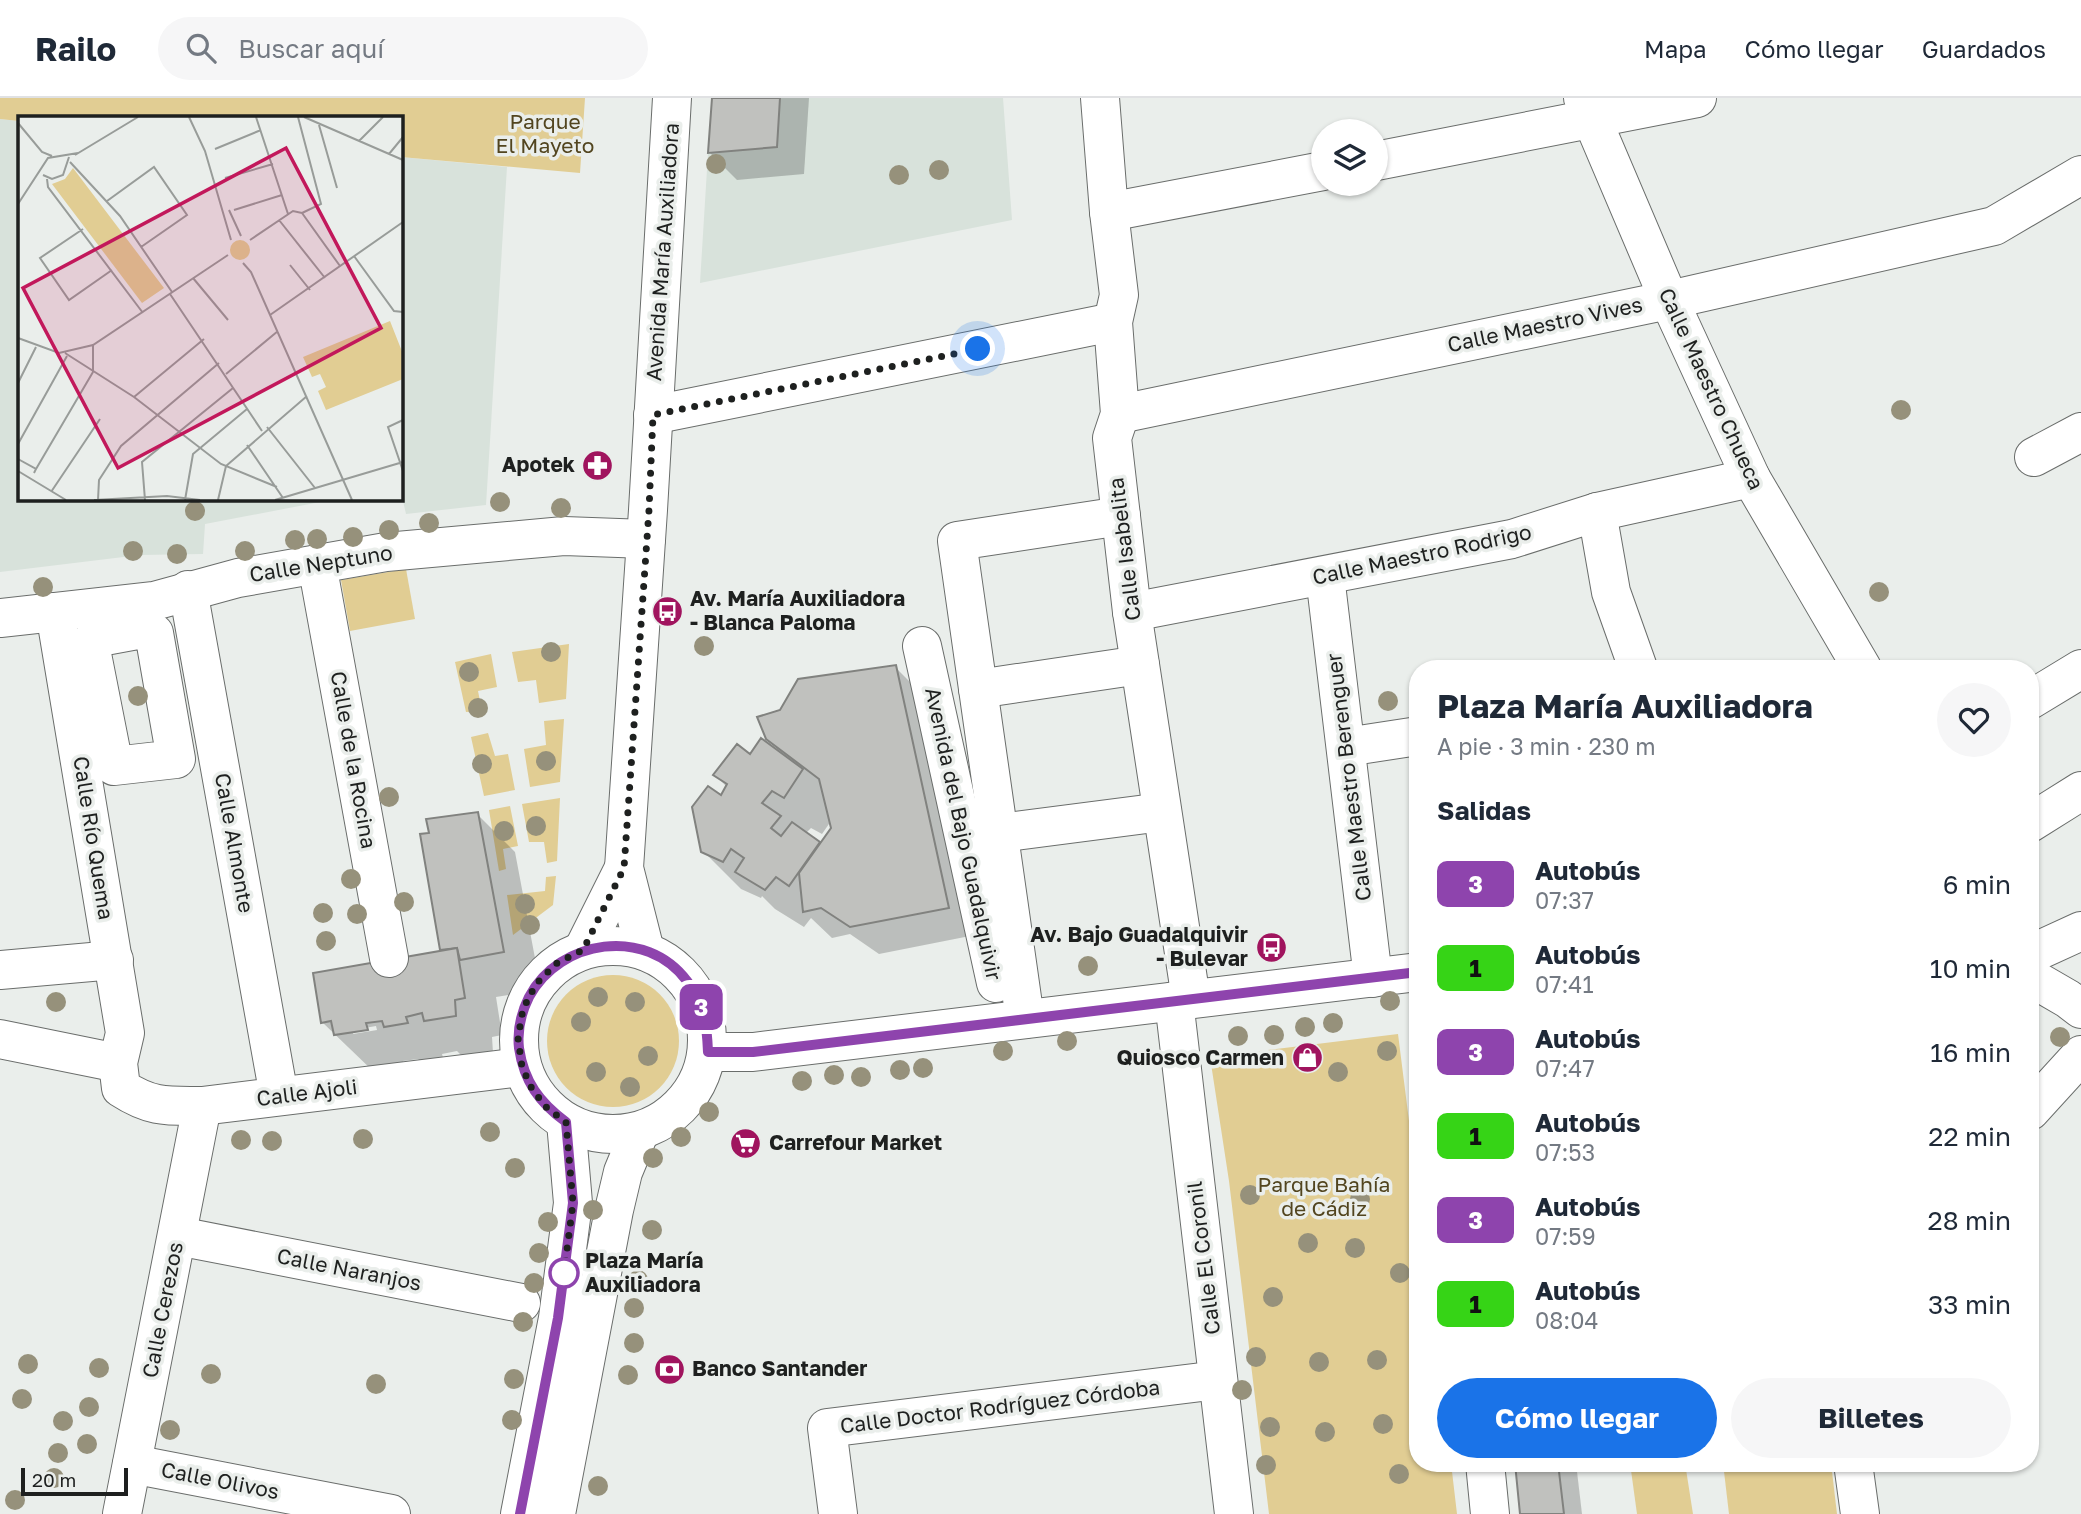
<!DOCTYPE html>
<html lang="es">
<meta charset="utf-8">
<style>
:root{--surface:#fff;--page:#f6f6f7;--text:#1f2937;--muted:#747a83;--line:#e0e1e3;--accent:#1a73e8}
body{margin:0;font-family:"Golos Text",sans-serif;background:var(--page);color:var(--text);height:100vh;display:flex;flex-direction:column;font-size:26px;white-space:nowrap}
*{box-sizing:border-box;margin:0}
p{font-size:23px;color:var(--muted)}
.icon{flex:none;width:38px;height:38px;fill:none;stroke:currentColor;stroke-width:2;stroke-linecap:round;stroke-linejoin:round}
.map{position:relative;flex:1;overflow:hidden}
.drawer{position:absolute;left:1409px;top:562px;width:630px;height:812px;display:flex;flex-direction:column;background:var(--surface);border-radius:28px;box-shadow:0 2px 5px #0004}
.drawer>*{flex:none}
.badge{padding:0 14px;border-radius:10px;font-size:24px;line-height:46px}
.buttons{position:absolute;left:1311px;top:21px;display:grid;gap:14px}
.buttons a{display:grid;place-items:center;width:77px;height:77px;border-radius:50%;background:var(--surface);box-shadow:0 2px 5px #0004;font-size:35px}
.scale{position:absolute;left:21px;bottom:18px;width:107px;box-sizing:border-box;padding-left:7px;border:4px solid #1e201f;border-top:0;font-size:19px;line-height:24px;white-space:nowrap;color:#1e201f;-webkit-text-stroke:5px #eaeeeb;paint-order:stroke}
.you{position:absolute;width:35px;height:35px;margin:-18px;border:5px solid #fff;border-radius:50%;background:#1a73e8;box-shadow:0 0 0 10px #1a73e833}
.map>.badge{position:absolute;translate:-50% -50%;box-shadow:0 0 0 4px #fff}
h2{padding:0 28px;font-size:26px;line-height:63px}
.round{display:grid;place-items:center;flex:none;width:74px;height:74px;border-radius:37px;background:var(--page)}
.headline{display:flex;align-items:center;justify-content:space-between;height:119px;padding:0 28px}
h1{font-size:33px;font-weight:700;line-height:52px}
.action{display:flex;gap:14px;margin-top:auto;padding:14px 28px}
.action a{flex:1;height:80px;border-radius:42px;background:var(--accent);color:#fff;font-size:28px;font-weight:700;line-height:80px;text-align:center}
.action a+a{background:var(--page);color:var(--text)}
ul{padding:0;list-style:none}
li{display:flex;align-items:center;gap:21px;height:84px;padding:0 28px}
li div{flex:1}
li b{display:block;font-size:26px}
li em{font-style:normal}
li .badge{min-width:77px;font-weight:700;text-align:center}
header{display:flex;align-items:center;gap:42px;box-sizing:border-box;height:98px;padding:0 35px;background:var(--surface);border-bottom:2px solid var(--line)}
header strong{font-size:33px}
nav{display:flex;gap:38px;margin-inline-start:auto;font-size:24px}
.search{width:490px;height:63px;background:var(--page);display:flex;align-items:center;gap:18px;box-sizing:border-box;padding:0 24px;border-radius:38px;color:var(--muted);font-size:26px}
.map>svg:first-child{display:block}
</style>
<header>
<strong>Railo</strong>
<div class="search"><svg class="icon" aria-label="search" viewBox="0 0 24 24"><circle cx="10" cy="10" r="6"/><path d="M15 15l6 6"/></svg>Buscar aquí</div>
<nav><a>Mapa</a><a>Cómo llegar</a><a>Guardados</a></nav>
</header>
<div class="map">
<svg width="2081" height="1416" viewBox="0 0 2081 1416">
<rect width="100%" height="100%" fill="#eaeeeb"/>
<g fill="#d8e2db">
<path d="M780,0H1003L1012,122L700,185L708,55L777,49Z"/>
<path d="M0,21L19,23V401H336L205,426L203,456L140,457L0,474Z"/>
<path d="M401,59L507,69L486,407L406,416L401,394Z"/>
</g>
<g fill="#e1cd93">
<path d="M0,0H585L580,75L401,59V19H19V23L0,21Z"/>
<path d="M406,471L415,521L350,533L341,482Z"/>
<path d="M569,546L566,601L539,605L536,582L518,584L512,554Z"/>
<path d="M491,556L497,589L478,593L482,613L466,614L455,564Z"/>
<path d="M564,621L560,684L530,689L524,651L546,647L544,623Z"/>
<path d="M488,635L495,658L508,656L515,692L484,698L471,639Z"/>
<path d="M560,700L557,763L547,765L544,744H529L522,706Z"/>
<path d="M510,708L518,748L503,751L506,771L499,773L489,712Z"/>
<path d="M556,778L553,807L513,837L507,797L545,793L546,779Z"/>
<circle cx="613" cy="943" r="66"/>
<path d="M1398,936L1418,1094V1365H1451L1457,1416H1269L1229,1083L1210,959Z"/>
<path d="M1630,1365H1685L1693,1416H1637Z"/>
<path d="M1723,1365H1831L1837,1416H1729Z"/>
</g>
<g fill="#0003" fill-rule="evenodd">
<path d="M714,0H809L804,76L737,82L710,55Z"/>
<path d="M895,569L922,596L975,837L879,856L850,836L832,840L811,820L804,829L775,811L762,798L761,800L741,791L703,753L727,689L715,677L750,659L780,656L781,655L767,640ZM831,723L833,731L821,748L805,736L811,730L822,736Z"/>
<path d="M477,716L515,754L541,892L496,899L502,937L492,939L493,955L464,960L457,953L442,956L444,963L424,966L418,961L403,963L405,969L374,974L322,924L445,854L441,851ZM376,928L377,932L353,936V932Z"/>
<path d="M1516,1365H1576L1582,1416H1522Z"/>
</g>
<g fill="#c0c1be" stroke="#81827f" stroke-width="2">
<path d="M712,0H780L777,49L708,55Z"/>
<path d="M896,567L949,810L850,829L821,810L803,814L799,775L831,730L819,681L766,641L757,619L780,612L798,581Z"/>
<path d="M761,640L803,671L784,700L772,693L762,705L781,718L771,730L781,738L792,724L820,744L789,788L776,779L765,792L735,774L744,760L731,751L723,764L701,754L692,709L708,688L721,697L727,686L713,677L737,646L750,656Z"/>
<path d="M478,714L504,854L460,862L457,850L440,852L420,736L429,735L426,721Z"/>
<path d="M457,850L465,900L455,902L456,918L424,923L422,915L406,919L408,925L384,929L382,923L366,925L368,932L334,937L331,923L321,925L313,875Z"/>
<path d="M1515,1365H1558L1564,1416H1520Z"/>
</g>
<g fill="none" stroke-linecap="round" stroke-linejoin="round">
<defs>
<g id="minor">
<path d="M1100,0L1109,114L1119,197L1113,224L1120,316L1112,340L1132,514L1191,901"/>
<path d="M1583,0L1669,202L1751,380L1862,570"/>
<path d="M1376,63L1697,0"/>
<path d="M1109,114L1323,73"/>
<path d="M1120,316L1669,202L1994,128L2081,77"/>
<path d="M653,317L1113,224"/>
<path d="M2034,359L2081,334"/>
<path d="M1597,414L1611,494L1638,570"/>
<path d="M317,466L389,860"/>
<path d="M1325,478L1373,880"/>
<path d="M188,492L279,998"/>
<path d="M55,514L125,935L118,965L121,990C152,1010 167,1008 202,1008L522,969"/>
<path d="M1132,514L1512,441L1597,414L1751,380"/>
<path d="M0,520L154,503L238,480L386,454L564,438L646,441"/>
<path d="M148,530L154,535L176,661L114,668L90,546L94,540Z"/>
<path d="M922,548L996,885"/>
<path d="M978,591L1140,567"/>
<path d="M2030,602L2081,571"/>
<path d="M1346,649L1418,638"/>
<path d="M2030,725L2081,693"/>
<path d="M999,735L1162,714"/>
<circle cx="613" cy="942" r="94"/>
<path d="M583,852L624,770"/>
<path d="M645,853L624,770L648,412L672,0"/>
<path d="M2033,855L2081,833"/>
<path d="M0,872L114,862"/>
<path d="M2030,879L2068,901L2081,911"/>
<path d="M1174,903L1234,1416"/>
<path d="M1025,921L957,443L1121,418"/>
<path d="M0,941L118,965"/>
<path d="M708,954H753L1418,874"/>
<path d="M2030,1013L2081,957"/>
<path d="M178,1138L521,1205"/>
<path d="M1485,1365L1490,1416"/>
<path d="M1853,1365L1860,1416"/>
<path d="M132,1366L391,1416"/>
<path d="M122,1416L202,1008"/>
<path d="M520,1416L558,1220L573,1105L566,1024"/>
<path d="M556,1416L614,1112L623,1074L640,1033"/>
<path d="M838,1416L827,1330L1218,1282"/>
</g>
</defs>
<use href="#minor" stroke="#6a6d6b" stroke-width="40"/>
<use href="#minor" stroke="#fff" stroke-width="38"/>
</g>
<g fill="#96917b">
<circle cx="716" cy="66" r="10"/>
<circle cx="939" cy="72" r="10"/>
<circle cx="899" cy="77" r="10"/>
<circle cx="1901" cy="312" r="10"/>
<circle cx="500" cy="404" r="10"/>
<circle cx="561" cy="410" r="10"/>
<circle cx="195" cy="413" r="10"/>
<circle cx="429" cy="425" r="10"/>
<circle cx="389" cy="432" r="10"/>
<circle cx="353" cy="439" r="10"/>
<circle cx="317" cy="441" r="10"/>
<circle cx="295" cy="442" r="10"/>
<circle cx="133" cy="453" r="10"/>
<circle cx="245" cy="453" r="10"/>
<circle cx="177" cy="456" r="10"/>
<circle cx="43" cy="489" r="10"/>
<circle cx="1879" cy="494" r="10"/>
<circle cx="704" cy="548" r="10"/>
<circle cx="551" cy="554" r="10"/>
<circle cx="469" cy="574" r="10"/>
<circle cx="138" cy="598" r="10"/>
<circle cx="1388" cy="603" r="10"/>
<circle cx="478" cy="610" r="10"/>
<circle cx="546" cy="663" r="10"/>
<circle cx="482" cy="666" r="10"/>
<circle cx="389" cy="699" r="10"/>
<circle cx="536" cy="728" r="10"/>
<circle cx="504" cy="733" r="10"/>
<circle cx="351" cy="781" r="10"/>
<circle cx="404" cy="804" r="10"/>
<circle cx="525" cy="806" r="10"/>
<circle cx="323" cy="815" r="10"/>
<circle cx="357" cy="816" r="10"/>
<circle cx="530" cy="827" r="10"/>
<circle cx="326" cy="843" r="10"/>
<circle cx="1088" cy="868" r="10"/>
<circle cx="598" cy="899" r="10"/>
<circle cx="1390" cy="903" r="10"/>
<circle cx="56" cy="904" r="10"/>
<circle cx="635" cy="904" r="10"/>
<circle cx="581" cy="924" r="10"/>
<circle cx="1333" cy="925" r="10"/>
<circle cx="1305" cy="929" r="10"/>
<circle cx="1274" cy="937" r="10"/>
<circle cx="1238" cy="938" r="10"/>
<circle cx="2060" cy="939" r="10"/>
<circle cx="1067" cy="943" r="10"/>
<circle cx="1003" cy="953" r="10"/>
<circle cx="1387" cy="953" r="10"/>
<circle cx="648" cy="958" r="10"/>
<circle cx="923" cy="970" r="10"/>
<circle cx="900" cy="972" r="10"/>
<circle cx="596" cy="974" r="10"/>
<circle cx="1338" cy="974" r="10"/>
<circle cx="834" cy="977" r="10"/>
<circle cx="861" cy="979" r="10"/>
<circle cx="802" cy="983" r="10"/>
<circle cx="630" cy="989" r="10"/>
<circle cx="709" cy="1014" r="10"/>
<circle cx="490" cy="1034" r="10"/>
<circle cx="681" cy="1039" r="10"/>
<circle cx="363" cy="1041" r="10"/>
<circle cx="241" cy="1042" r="10"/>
<circle cx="272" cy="1043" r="10"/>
<circle cx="653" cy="1060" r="10"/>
<circle cx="515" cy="1070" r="10"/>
<circle cx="1250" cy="1097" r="10"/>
<circle cx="1360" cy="1101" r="10"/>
<circle cx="593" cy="1112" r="10"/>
<circle cx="548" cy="1124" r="10"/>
<circle cx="652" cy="1132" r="10"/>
<circle cx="1308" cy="1145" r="10"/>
<circle cx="1355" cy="1150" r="10"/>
<circle cx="539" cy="1155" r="10"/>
<circle cx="1400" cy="1175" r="10"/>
<circle cx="638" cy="1182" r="10"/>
<circle cx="534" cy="1185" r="10"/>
<circle cx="1273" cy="1199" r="10"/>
<circle cx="634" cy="1210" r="10"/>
<circle cx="523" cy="1224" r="10"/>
<circle cx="634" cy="1245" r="10"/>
<circle cx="1256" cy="1259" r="10"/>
<circle cx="1377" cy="1262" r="10"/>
<circle cx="1319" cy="1264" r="10"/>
<circle cx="28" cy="1266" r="10"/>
<circle cx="99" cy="1270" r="10"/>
<circle cx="211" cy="1276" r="10"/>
<circle cx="628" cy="1277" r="10"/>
<circle cx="514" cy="1281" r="10"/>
<circle cx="376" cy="1286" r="10"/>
<circle cx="1242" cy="1292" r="10"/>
<circle cx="22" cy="1301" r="10"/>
<circle cx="89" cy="1309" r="10"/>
<circle cx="512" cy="1322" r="10"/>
<circle cx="63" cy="1323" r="10"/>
<circle cx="1383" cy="1326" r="10"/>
<circle cx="1270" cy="1329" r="10"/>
<circle cx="170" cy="1332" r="10"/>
<circle cx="1325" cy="1334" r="10"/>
<circle cx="87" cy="1346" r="10"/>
<circle cx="58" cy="1355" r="10"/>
<circle cx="1266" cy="1367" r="10"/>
<circle cx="1399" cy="1376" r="10"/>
<circle cx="54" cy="1380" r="10"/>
<circle cx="598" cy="1388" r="10"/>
<circle cx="15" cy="1402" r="10"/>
</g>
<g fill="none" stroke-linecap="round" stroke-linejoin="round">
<defs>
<path id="line" d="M520,1416L558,1220L573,1105L566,1024C540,1005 524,984 519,950C517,932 521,915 529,899C560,841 646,828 687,883C704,904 707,927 708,954H753L1418,874"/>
</defs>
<use href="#line" stroke="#fff" stroke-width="16"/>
<use href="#line" stroke="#8e44ad" stroke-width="10"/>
<path stroke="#1e201f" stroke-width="7" stroke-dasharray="0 12.6" d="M564,1175L573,1105L566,1024L547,1010L532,991L522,969L518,940L523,911L536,886L557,865L583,852L624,770L649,412L653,317L978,251"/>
</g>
<defs>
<symbol id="pharmacy-disc" viewBox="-11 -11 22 22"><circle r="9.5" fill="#a0145e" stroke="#eaeeeb"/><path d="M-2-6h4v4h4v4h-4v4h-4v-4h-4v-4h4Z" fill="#fff"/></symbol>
<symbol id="bus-disc" viewBox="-11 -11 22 22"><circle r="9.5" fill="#a0145e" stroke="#eaeeeb"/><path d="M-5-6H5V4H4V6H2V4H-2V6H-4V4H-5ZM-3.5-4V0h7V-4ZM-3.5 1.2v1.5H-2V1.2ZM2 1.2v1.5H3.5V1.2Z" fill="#fff"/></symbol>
<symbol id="shop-disc" viewBox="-11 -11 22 22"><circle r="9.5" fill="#a0145e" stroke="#eaeeeb"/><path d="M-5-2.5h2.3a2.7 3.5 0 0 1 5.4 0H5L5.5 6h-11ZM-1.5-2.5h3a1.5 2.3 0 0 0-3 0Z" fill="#fff"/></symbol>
<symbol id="supermarket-disc" viewBox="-11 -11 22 22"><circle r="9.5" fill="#a0145e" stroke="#eaeeeb"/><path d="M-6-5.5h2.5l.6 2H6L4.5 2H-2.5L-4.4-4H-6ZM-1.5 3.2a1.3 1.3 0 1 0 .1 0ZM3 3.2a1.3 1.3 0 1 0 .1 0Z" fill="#fff"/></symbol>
<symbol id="bank-disc" viewBox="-11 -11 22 22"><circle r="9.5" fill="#a0145e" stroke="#eaeeeb"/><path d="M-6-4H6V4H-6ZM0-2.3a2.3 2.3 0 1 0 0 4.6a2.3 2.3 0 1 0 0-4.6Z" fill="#fff"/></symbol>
</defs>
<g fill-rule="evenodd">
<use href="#pharmacy-disc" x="580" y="350" width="35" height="35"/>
<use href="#bus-disc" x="650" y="496" width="35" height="35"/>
<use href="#bus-disc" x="1254" y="832" width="35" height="35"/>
<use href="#shop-disc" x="1290" y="942" width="35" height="35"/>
<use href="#supermarket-disc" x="728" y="1028" width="35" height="35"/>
<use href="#bank-disc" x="652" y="1254" width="35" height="35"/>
</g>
<circle fill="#fff" stroke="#8e44ad" stroke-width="3.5" cx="564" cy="1175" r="14"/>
<g text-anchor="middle" stroke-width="7" stroke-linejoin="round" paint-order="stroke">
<g font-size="21" fill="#52451f" stroke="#eaeeeb">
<text x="545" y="31">Parque<tspan x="545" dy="24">El Mayeto</tspan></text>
<text x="1324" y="1094">Parque Bahía<tspan x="1324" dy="24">de Cádiz</tspan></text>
</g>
<g font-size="21" fill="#1e201f" stroke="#eaeeeb">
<text transform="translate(663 154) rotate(-86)" y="7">Avenida María Auxiliadora</text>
<text transform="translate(1545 227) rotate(-12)" y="7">Calle Maestro Vives</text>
<text transform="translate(1711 291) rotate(65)" y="7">Calle Maestro Chueca</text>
<text transform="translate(1125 451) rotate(-97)" y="7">Calle Isabelita</text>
<text transform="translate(1422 457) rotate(-12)" y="7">Calle Maestro Rodrigo</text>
<text transform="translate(321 466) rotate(-9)" y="7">Calle Neptuno</text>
<text transform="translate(353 662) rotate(80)" y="7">Calle de la Rocina</text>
<text transform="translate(1349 679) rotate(-97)" y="7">Calle Maestro Berenguer</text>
<text transform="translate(963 736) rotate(78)" y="7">Avenida del Bajo Guadalquivir</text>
<text transform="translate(93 740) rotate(81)" y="7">Calle Río Quema</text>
<text transform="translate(234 745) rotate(80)" y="7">Calle Almonte</text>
<text transform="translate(307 995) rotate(-7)" y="7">Calle Ajoli</text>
<text transform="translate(1204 1160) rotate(-97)" y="7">Calle El Coronil</text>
<text transform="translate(349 1172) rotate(11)" y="7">Calle Naranjos</text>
<text transform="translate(163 1212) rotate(-79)" y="7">Calle Cerezos</text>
<text transform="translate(1000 1309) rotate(-7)" y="7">Calle Doctor Rodríguez Córdoba</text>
<text transform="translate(220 1383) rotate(11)" y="7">Calle Olivos</text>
</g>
<g font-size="21" font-weight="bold" fill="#1e201f" stroke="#eaeeeb" text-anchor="end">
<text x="575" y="374">Apotek</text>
<text x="690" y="508" text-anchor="start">Av. María Auxiliadora<tspan x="690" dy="24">- Blanca Paloma</tspan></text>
<text x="1248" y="844">Av. Bajo Guadalquivir<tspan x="1248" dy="24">- Bulevar</tspan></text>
<text x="1284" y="967">Quiosco Carmen</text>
<text x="769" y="1052" text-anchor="start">Carrefour Market</text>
<text x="692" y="1278" text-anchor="start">Banco Santander</text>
</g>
<g font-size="21" font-weight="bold" fill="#1e201f" stroke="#eaeeeb" text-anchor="start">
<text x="585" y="1170">Plaza María<tspan x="585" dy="24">Auxiliadora</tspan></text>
</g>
</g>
<g transform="translate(18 18)">
<rect width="385" height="385" fill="#eaeeeb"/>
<path d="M55,52L146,172L124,187L34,68L47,63ZM212 134a10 10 0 1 1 20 0a10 10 0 1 1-20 0ZM372,205L385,238V263L308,294L300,275L308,271L302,258L294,261L285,241Z" fill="#e1cd93"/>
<path fill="none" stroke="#989c99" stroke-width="2" d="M171,1L187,35L213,124M238,1L270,98M280,1L303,88L284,97M286,1L385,44M0,7L24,36L34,40M301,9L319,72M341,25L365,1M197,33L243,14M371,38L385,21M57,39L120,1M52,46L102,100L154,176M25,59L34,63L45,59L51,41M207,62L255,48M29,63L30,71L125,197M89,85L136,51L169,99L123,131M0,88L30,42L60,37M211,94L223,120M216,94L264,79M284,97L322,150M261,104L307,162M65,113L22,142L51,184L94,154M232,124L275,95L284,97M336,140L376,195L385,196M225,147L233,156L334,384M272,149L292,174M175,162L210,204M152,178L244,315M252,199L385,106M0,222L41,237L75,229L210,139M75,229V256M47,237L116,281L203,348L259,371M208,258L260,215M0,267L18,231M116,281L186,223M385,304L370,311L385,355M249,311L297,372M0,328L49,240M229,329L265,382M0,343L18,353L16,357M18,353L75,256M0,355L48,384M33,376L82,303M76,384L149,380L182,384M80,384L81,364L103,330L201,247M127,384L124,346L215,272M167,384L175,338L229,293M200,384L208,350L289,280M257,384L385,346"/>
<path fill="#c2185b" fill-opacity="0.15" stroke="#c2185b" stroke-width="3.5" d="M268,32L363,212L100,352L5,172Z"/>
<rect width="385" height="385" fill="none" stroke="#1e201f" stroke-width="3.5"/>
</g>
</svg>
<div class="buttons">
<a><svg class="icon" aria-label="layers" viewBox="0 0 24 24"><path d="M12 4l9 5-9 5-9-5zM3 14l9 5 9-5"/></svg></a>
</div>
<div class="scale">20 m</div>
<div class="you" style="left:978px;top:251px"></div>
<b class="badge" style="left:701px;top:909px;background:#8e44ad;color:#fff">3</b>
<section class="drawer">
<div class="headline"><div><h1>Plaza María Auxiliadora</h1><p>A pie · 3 min · 230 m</p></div><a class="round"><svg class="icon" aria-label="heart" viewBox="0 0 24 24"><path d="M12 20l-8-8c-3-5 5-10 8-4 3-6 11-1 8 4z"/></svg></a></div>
<h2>Salidas</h2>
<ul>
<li><span class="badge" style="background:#8e44ad;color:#fff">3</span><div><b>Autobús</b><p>07:37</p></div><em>6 min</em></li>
<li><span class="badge" style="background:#36d416;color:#111">1</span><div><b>Autobús</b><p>07:41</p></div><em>10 min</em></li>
<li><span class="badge" style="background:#8e44ad;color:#fff">3</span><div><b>Autobús</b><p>07:47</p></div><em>16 min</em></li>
<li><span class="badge" style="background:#36d416;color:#111">1</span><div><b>Autobús</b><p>07:53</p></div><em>22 min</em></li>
<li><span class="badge" style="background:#8e44ad;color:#fff">3</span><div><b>Autobús</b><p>07:59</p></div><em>28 min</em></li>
<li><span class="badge" style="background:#36d416;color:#111">1</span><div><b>Autobús</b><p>08:04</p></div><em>33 min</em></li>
</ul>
<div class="action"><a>Cómo llegar</a><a>Billetes</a></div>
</section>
</div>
